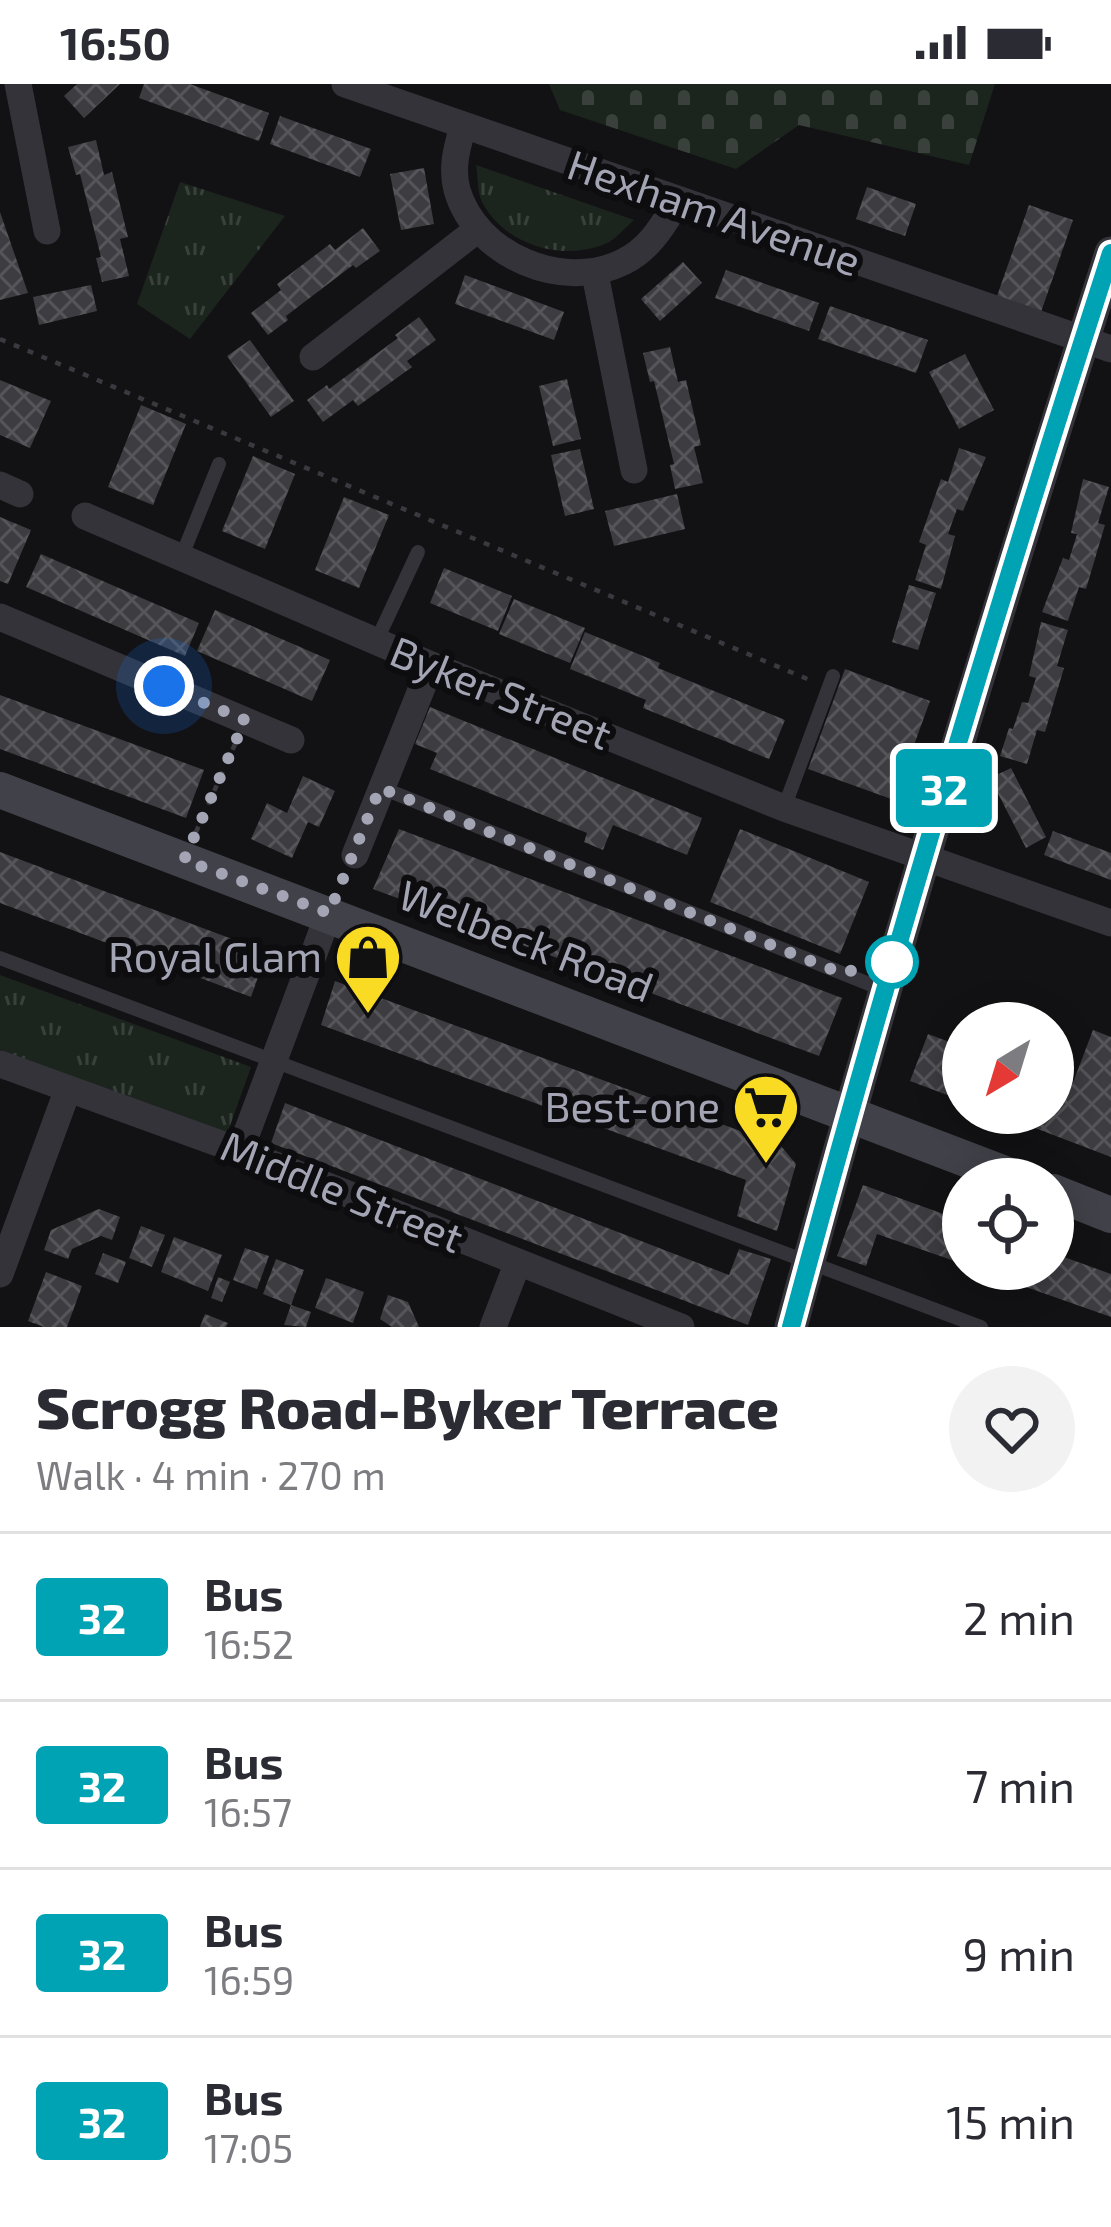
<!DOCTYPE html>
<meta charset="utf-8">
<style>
:root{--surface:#fff;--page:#f2f2f3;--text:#2b2b33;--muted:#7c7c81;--line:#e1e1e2}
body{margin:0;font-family:"Exo 2",sans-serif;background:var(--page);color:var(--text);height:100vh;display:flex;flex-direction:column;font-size:45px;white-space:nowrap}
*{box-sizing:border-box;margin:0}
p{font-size:39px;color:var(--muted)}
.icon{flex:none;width:66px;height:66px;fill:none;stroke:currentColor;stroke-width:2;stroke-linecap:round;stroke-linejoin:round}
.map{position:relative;height:1243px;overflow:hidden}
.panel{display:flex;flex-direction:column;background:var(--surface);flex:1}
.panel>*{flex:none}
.badge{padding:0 24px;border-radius:9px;font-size:42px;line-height:78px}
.needle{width:78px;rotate:218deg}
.controls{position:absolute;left:942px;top:918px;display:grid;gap:24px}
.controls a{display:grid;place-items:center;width:132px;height:132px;border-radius:50%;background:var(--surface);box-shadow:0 6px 30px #0003;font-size:60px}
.you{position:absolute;width:60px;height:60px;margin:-30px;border:9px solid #fff;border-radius:50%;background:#1a73e8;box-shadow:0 0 0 18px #1a73e833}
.map>.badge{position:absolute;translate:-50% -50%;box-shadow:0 0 0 6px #fff}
.round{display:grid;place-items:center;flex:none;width:126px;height:126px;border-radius:63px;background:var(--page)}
.head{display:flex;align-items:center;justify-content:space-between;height:204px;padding:0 36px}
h1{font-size:57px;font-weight:800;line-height:90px}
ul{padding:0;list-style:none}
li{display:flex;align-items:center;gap:36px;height:168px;padding:0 36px;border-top:3px solid var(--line)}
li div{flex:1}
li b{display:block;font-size:45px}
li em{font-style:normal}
li .badge{min-width:132px;font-weight:700;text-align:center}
.status{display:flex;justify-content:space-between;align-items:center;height:84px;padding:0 60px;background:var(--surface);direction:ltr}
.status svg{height:33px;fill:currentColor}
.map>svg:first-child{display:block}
</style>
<div class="status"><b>16:50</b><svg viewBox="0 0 49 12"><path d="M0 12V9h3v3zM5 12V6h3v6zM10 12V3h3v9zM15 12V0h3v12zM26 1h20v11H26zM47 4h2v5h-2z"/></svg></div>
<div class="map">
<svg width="1111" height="1243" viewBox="0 0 1111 1243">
<defs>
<pattern id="grass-tufts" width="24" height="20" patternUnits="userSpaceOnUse" patternTransform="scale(3)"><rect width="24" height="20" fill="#1c241e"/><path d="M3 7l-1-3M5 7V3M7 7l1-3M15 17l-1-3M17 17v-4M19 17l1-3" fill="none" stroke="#3a413c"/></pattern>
<pattern id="cemetery-stones" width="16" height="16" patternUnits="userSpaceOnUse" patternTransform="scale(3)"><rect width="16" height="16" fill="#1c241e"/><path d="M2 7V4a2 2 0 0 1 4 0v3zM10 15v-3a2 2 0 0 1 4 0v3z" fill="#3a413c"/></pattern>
<pattern id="building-cross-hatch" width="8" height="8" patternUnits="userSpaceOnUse" patternTransform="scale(3)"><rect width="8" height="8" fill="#3c3c41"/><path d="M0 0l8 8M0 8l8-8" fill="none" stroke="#55555a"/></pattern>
</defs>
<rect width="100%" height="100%" fill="#121214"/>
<g fill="url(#grass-tufts)">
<path d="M476,81L634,136C625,144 615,156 605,160C560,178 505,161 482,118C477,107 478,92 476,81Z"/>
<path d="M180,98L285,132L190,255L137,220Z"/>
<path d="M0,891L251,983L227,1050L0,966Z"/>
</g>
<path fill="url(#cemetery-stones)" d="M549,0H995L969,81L799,41L736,85L560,26Z"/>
<g fill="url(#building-cross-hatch)">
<path d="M77,0H120L84,34L64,12Z"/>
<path d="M144,0H190L269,29L259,57L139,14Z"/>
<path d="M280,32L371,65L360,93L270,60Z"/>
<path d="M96,56L104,91L112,88L128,153L120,155L129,192L102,198L96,174L101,173L80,90L76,91L68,63Z"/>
<path d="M424,84L434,140L401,146L390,90Z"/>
<path d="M867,103L916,120L905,152L856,135Z"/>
<path d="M1029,121L1073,136L1041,228L997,212Z"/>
<path d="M0,128L28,209L0,216Z"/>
<path d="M363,144L380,167L356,184L353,181L286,232L288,236L268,251L251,229L281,206L277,200L330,160L335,166Z"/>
<path d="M683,178L702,199L660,237L641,215Z"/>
<path d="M726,186L819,219L809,247L715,214Z"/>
<path d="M465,191L564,228L554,256L455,220Z"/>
<path d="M91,201L97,227L39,241L33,213Z"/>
<path d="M830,222L928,256L916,289L818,255Z"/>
<path d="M419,233L436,256L407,277L412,283L358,322L353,316L323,338L307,316L327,301L329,305L398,254L395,251Z"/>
<path d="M250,256L294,317L271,333L227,272Z"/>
<path d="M670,263L678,298L686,296L701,361L694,363L703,399L675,405L670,381L674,380L654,297L650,298L643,269Z"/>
<path d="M965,270L994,326L959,345L929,288Z"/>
<path d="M567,295L581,355L553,362L539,302Z"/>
<path d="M0,296L51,317L30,364L0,351Z"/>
<path d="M141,321L186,340L153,421L108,403Z"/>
<path d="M959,364L986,373L963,427L957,425L948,450L955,452L941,505L915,496L926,461L919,458L941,395L948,398Z"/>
<path d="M580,365L594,425L565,432L551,371Z"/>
<path d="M253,372L295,390L265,465L222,447Z"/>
<path d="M1083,395L1109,403L1098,439L1105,441L1086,505L1079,503L1068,537L1042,528L1063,474L1069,476L1077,450L1071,449Z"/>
<path d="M677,410L685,445L614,462L605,427Z"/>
<path d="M344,413L389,431L359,504L315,486Z"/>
<path d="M0,433L31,446L8,500L0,497Z"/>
<path d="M41,470L199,539L185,572L26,503Z"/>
<path d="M444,484L512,512L498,547L430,519Z"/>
<path d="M909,501L936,509L918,566L892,558Z"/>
<path d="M514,515L585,544L570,579L499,550Z"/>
<path d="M215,526L330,576L312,617L197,567Z"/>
<path d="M1041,538L1068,546L1057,582L1064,584L1045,648L1037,646L1027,680L1000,672L1009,644L1013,645L1022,618L1028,619L1036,594L1029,592Z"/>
<path d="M585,548L660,579L658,584L785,636L769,675L643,624L646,616L570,585Z"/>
<path d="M845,585L930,617L894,716L808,685Z"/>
<path d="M0,611L204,686L186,734L0,665Z"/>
<path d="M430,623L702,734L687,771L613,741L603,766L584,758L587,749L430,685L437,669L415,660Z"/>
<path d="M1011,684L1046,753L1026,764L990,694Z"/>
<path d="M303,692L335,707L319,743L308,738L292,774L251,755L267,719L287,729Z"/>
<path d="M399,745L842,914L819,972L373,805Z"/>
<path d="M740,745L869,798L840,870L710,818Z"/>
<path d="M1053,747L1111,769V796L1044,771Z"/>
<path d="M0,768L267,868L251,913L0,819Z"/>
<path d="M335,897L781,1062L796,1080L777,1147L737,1132L746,1096L321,941Z"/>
<path d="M1093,946L1111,953V1073L996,1029H1053V1003L1069,1009Z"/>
<path d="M928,950L963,963V1017L910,997Z"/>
<path d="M285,1019L729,1191L739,1165L771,1175L748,1241L271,1059Z"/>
<path d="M863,1101L963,1137V1180L877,1150L866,1182L837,1172Z"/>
<path d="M99,1125L120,1133L112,1156L101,1152L72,1165L68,1175L44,1166L51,1146Z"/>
<path d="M141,1142L165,1151L152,1183L129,1174Z"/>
<path d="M174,1153L222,1171L208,1207L161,1188Z"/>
<path d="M245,1164L269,1172L257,1205L233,1196Z"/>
<path d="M103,1169L126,1178L118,1199L95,1190Z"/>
<path d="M1053,1169L1111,1190V1233L978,1186L1053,1185Z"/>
<path d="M276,1175L304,1186L291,1221L263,1210Z"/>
<path d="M46,1188L82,1202L67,1243H44L28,1237Z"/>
<path d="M218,1193L230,1198L222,1218L211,1214Z"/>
<path d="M326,1194L364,1208L353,1239L315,1224Z"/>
<path d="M388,1211L408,1218L419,1243H392L380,1235Z"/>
<path d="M291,1221L311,1228L306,1243L284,1241Z"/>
<path d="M205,1230L228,1239L226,1243H200Z"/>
</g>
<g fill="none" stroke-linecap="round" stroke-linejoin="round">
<g stroke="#393940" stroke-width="4.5" stroke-dasharray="6 9" stroke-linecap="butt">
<path d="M0,255L812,597"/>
<path d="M196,748L235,660"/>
</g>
<g stroke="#333339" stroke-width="14">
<path d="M181,474L219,380"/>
<path d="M376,558L418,468"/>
<path d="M382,704L884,906"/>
<path d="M784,724L833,592"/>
<path d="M0,874L981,1243"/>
</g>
<g stroke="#333339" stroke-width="27">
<path d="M18,0L47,147"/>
<path d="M345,0L1111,265"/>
<path d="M463,42C457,64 451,83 457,106C476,172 564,208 623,178C650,165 663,141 678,117"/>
<path d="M595,190L634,386"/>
<path d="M313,273L478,145"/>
<path d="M0,401L20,410"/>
<path d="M85,432L431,581L784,724L1111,839"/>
<path d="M0,533L291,656"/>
<path d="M355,771L431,581"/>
<path d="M0,980L240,1067L681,1243"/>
<path d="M240,1067L329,829"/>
<path d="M0,1190L68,1005"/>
<path d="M493,1243L518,1178"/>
</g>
<path stroke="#333339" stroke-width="33" d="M791,1243C888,882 997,525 1111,169"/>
<g stroke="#414149" stroke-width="36">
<path d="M0,706L1018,1095"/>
<path d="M1053,1108L1111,1131"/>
</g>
</g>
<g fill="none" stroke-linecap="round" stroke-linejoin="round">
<defs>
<path id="line" d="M791,1243C888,882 996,525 1111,169"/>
</defs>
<use href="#line" stroke="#fff" stroke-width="27"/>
<use href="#line" stroke="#00a3b4" stroke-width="18"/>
<path stroke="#a3a5b5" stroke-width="12" stroke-dasharray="0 21.6" d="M164,602L245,636L184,776L329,829L380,704L841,889L892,878"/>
</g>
<defs>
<symbol id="shop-pin" viewBox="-11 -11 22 30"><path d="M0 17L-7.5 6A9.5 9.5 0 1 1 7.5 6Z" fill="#fadb24" stroke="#0d0d0f"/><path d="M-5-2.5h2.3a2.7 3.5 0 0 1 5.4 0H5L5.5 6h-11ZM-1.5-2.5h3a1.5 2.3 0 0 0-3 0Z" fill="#111"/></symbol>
<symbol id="supermarket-pin" viewBox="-11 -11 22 30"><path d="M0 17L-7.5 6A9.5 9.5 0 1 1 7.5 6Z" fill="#fadb24" stroke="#0d0d0f"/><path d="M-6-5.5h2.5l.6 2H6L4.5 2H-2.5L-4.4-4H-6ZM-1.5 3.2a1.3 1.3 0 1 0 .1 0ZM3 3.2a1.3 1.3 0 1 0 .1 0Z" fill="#111"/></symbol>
</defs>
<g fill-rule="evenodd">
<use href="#shop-pin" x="330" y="835" width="76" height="104"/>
<use href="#supermarket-pin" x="728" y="985" width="76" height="104"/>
</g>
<circle fill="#fff" stroke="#00a3b4" stroke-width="6" cx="892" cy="878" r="24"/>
<g text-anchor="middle" stroke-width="12" stroke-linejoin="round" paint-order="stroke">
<g font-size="42" fill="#a3a5b5" stroke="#0d0d0f">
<text transform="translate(714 129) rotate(19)" y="15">Hexham Avenue</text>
<text transform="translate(501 609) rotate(22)" y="15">Byker Street</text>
<text transform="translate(526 857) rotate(21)" y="15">Welbeck Road</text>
<text transform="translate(342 1108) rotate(22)" y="15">Middle Street</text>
</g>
<g font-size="42" fill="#a3a5b5" stroke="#0d0d0f" text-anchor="end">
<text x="322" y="888">Royal Glam</text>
<text x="720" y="1038">Best-one</text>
</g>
</g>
</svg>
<div class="controls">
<a><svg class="needle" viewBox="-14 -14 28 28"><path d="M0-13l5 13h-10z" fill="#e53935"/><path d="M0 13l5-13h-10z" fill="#7c7c81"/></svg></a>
<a><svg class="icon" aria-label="locate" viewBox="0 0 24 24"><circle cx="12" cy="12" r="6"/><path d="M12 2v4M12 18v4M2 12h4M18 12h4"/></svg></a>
</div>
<div class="you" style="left:164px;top:602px"></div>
<b class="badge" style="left:944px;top:704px;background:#00a3b4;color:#fff">32</b>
</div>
<section class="panel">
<div class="head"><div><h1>Scrogg Road-Byker Terrace</h1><p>Walk · 4 min · 270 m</p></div><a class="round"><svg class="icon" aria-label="heart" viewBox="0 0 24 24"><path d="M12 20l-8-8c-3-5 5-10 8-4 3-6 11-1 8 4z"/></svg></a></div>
<ul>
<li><span class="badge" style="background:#00a3b4;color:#fff">32</span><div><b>Bus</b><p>16:52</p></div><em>2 min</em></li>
<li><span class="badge" style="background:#00a3b4;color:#fff">32</span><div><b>Bus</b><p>16:57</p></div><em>7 min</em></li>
<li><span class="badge" style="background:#00a3b4;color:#fff">32</span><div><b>Bus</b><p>16:59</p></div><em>9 min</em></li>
<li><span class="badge" style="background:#00a3b4;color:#fff">32</span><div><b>Bus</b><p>17:05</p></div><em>15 min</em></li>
</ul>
</section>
